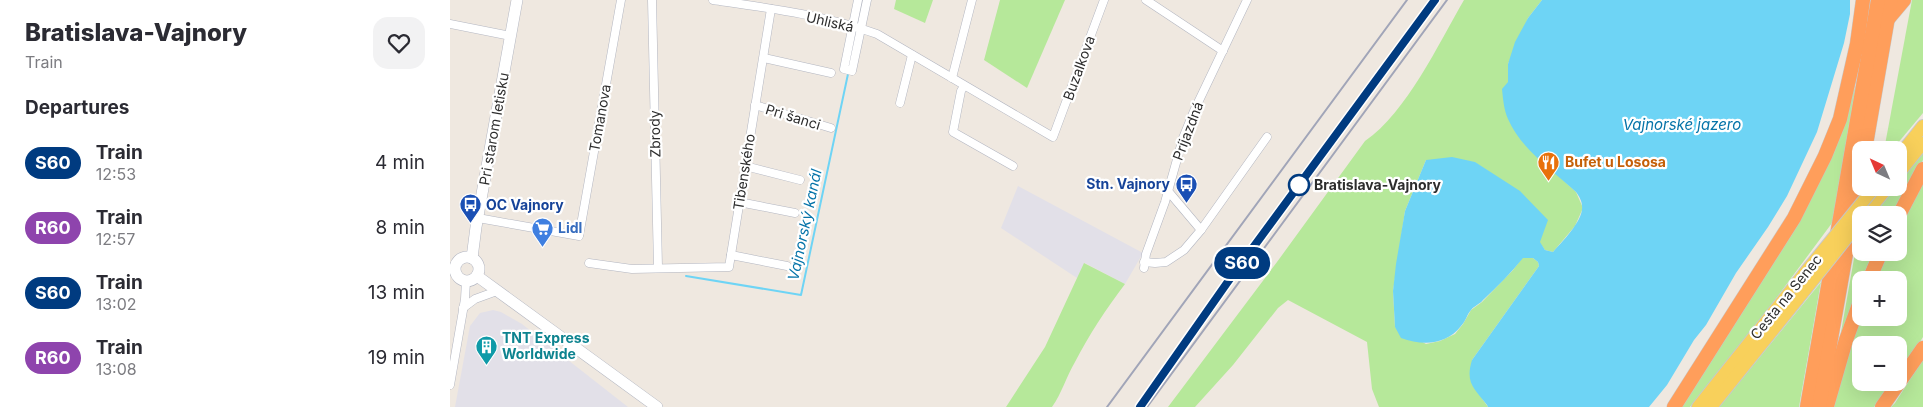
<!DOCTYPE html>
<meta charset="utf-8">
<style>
:root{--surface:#fff;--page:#f2f2f3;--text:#2b2b33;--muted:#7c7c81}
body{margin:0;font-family:Inter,sans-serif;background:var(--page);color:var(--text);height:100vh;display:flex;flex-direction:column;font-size:19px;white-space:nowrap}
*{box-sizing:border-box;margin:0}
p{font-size:16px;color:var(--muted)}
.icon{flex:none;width:28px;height:28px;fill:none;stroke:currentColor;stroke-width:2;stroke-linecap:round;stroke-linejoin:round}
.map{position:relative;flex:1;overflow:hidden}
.panel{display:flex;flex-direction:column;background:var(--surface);width:450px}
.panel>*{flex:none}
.badge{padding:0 10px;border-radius:16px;font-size:18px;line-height:32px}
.needle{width:32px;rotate:316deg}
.tools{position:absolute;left:1402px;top:141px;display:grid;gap:10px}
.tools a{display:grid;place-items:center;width:55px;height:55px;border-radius:10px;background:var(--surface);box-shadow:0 5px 20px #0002;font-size:25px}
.map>.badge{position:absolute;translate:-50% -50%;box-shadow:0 0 0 2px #fff}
h2{padding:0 25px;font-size:19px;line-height:45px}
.round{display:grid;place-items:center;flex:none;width:52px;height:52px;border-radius:15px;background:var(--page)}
.summary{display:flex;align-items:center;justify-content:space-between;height:85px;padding:0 25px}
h1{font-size:24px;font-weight:800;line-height:38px}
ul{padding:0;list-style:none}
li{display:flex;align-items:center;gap:15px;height:65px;padding:0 25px}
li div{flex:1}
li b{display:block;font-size:19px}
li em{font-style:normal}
li .badge{min-width:55px;font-weight:700;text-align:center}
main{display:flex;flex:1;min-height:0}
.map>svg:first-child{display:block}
</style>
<main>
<section class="panel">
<div class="summary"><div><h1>Bratislava-Vajnory</h1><p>Train</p></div><a class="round"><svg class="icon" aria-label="heart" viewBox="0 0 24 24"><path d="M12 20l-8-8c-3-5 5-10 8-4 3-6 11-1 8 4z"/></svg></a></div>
<h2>Departures</h2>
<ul>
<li><span class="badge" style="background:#003b80;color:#fff">S60</span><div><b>Train</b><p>12:53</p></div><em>4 min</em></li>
<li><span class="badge" style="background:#8e44ad;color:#fff">R60</span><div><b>Train</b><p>12:57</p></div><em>8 min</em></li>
<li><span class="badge" style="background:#003b80;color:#fff">S60</span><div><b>Train</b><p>13:02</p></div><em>13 min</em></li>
<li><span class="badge" style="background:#8e44ad;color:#fff">R60</span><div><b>Train</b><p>13:08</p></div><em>19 min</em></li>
</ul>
</section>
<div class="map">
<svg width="1473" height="407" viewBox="0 0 1473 407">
<rect width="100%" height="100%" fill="#efe8e0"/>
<g fill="#e2e0e8">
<path d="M568,186L693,253L675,284L635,263L627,278L551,228Z"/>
<path d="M43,310L51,312L72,324L178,407H5L20,326L30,313Z"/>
</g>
<g fill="#b6e89a">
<path d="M446,0H483L475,23L444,9Z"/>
<path d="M550,0H615L577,88L534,60Z"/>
<path d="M1014,0H1092L1078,18L1058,64V82L1087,156L1126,192L1133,208L1125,226L1103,252L1095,250L1038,171L1024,162L976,160L955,211L943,291L945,327L976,344L990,341L1005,334L1013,324L1021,310L1032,302L1063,270L1073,257L1083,258L1088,262L1089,266L1022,360V384L1038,407H929L922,389L917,342L838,300L828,308L783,365L745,407H718L827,262L915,141C956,113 989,43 1014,0Z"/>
<path d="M1462,0H1473V113L1442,150H1434Z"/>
<path d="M1406,85L1382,223L1313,316L1240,407H1228L1380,156Z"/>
<path d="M1473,152V160L1443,215H1424L1445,188H1449V183Z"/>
<path d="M1473,180V337L1449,376V345H1411V382L1443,383L1424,407H1382L1411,313V318H1449V280H1425L1436,253L1449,252V227Z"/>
<path d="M1411,232V252L1423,253L1411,280L1388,349L1408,236Z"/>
<path d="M634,263L675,284C656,309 639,335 625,362C616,377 612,393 602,407H556L595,347Z"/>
<path d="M1371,282L1349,407H1269Z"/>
<path d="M1473,359V407H1441L1445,403Z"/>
</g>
<path fill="#6ed4f5" d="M1092,0H1400V14L1394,43L1367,132L1337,196L1318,227L1286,273L1256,325L1244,340L1217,385L1199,407H1038L1037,405C1024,388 1015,383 1022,360L1089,266L1088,262L1083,258H1073C1061,273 1047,287 1033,300C1030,304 1024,306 1021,310C1017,314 1016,321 1011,326C996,345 973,346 951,338L945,327L943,291L946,264L955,211L976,160L1002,157L1025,162L1070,191L1098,220L1090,242L1095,250L1103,252C1112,242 1134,220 1132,206C1132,201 1129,196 1126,192C1102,170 1071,149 1058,119C1054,110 1053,99 1052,89L1058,82V64L1065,42L1078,18Z"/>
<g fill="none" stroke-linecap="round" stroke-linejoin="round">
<g stroke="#6ed4f5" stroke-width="2">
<path d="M399,66L406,33"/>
<path d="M236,276L351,295L398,74"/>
</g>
<defs>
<g id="street">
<path d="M202,0L208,267"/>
<path d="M263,0C318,8 374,15 427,34L603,137L654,0"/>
<path d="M408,0L394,69L402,71L417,0"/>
<path d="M696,0L773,51"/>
<path d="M0,24L61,36"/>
<path d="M314,58L381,73"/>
<path d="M502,78L522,0"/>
<path d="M514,86L511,91L503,132L563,166"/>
<path d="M450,103L462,55"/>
<path d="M305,105L381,128"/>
<path d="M295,166L350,180"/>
<path d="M718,191L751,230"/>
<path d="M289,202L345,213"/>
<path d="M28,218L129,236L171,0"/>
<path d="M281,255L337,266"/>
<path d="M694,262L705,263L716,262L734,250L751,230L817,137"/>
<path d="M139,263L182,269L279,267L321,9"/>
<path d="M694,268L696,254L715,202L733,138L744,111L797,0"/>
<path d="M13,308L25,299L47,291"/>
<path d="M0,385L15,299L16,281"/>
</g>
<g id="secondary">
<circle cx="17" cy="269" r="12"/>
<path d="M22,258L26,227L67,0"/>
<path d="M27,276L207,407"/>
</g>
<g id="primary">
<path d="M1449,156L1473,126"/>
<path d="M1449,173L1473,143"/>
<path d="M1415,215L1437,188"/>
<path d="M1248,407L1354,274"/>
<path d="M1261,407L1347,300"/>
</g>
<g id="highway">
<path d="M1438,19L1454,0"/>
<path d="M1415,150L1441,0"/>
<path d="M1449,215L1473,169"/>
<path d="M1419,280L1431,252"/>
<path d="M1377,406L1396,340L1411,299"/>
<path d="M1224,407L1344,218L1375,156L1390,119L1407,44L1413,0"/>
<path d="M1357,407L1428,0"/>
<path d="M1369,407L1411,168"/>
<path d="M1432,407L1473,348"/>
</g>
</defs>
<use href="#street" stroke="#b3b6c1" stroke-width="9"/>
<use href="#secondary" stroke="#b3b6c1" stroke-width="12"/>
<use href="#primary" stroke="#c8c8c8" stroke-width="14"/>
<use href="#highway" stroke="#c8c8c8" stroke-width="15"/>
<use href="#street" stroke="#fff" stroke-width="8"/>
<use href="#secondary" stroke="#fff" stroke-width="11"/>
<use href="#primary" stroke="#f8d05b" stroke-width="12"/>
<use href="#highway" stroke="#ff9e5b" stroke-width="14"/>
<g stroke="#a1a5b8" stroke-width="2">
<path d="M719,366L777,283L985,0"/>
<path d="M657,407L957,0"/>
<path d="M697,407L997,0"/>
</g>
<defs>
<g id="primary-bridge">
<path d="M1354,274L1424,188"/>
<path d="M1347,300L1411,220"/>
</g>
</defs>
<use href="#primary-bridge" stroke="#c8c8c8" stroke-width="14" stroke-linecap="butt"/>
<use href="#primary-bridge" stroke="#f8d05b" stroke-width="12"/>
</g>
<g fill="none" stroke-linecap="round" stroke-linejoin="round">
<defs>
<path id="line" d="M690,407L777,283L985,0"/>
</defs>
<use href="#line" stroke="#fff" stroke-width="11"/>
<use href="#line" stroke="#003b80" stroke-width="8"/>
</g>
<defs>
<symbol id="restaurant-pin" viewBox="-11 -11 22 30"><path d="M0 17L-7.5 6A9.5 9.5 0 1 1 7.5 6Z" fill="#e8710a" stroke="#fff"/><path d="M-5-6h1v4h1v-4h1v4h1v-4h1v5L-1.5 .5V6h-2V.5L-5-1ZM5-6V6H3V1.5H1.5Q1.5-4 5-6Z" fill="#fff"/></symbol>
<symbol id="bus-pin" viewBox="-11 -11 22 30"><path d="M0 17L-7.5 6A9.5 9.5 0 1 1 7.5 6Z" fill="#1a4fb4" stroke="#fff"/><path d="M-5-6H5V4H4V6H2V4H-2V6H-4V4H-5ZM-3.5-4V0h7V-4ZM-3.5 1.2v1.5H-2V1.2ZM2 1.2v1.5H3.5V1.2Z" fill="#fff"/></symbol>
<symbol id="supermarket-pin" viewBox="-11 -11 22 30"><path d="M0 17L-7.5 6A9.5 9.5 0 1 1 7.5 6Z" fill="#3f7fe0" stroke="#fff"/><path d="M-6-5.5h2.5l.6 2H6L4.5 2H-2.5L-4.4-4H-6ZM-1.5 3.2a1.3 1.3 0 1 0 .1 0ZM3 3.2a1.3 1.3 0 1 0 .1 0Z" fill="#fff"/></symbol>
<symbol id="building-pin" viewBox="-11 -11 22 30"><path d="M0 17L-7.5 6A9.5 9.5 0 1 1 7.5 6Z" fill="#0f9aa8" stroke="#fff"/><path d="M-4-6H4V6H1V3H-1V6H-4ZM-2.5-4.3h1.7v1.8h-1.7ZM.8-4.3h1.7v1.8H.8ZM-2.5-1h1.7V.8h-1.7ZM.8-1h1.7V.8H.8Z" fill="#fff"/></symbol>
</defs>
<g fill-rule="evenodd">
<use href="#restaurant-pin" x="1086" y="150" width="25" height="34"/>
<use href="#bus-pin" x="724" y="172" width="25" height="34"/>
<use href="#bus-pin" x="8" y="192" width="25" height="34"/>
<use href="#supermarket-pin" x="80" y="216" width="25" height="34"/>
<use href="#building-pin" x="24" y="334" width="25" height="34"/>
</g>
<circle fill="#fff" stroke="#003b80" stroke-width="2.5" cx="849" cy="185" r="10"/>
<g text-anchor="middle" stroke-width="4.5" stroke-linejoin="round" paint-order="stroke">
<g font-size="14" fill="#2d2d2d" stroke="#fff">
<text transform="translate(380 22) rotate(13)" y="5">Uhliská</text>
<text transform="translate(629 68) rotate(-70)" y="5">Buzalkova</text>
<text transform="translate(343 117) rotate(17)" y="5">Pri šanci</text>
<text transform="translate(150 118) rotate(-80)" y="5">Tomanova</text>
<text transform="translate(44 129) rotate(-80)" y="5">Pri starom letisku</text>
<text transform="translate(738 131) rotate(-69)" y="5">Príjazdná</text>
<text transform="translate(205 134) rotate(-91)" y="5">Zbrody</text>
<text transform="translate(294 172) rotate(-81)" y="5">Tibenského</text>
<text transform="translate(1336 297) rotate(-51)" y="5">Cesta na Senec</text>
</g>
<g font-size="14" font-weight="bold" fill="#c56008" stroke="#fff" text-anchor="start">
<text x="1115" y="167">Bufet u Lososa</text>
</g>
<g font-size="14" font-weight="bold" fill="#164399" stroke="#fff" text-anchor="end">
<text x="720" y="189">Stn. Vajnory</text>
<text x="36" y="210" text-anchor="start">OC Vajnory</text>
</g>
<g font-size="14" font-weight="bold" fill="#2d2d2d" stroke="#fff" text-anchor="start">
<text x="864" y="190">Bratislava-Vajnory</text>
</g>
<g font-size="14" font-weight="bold" fill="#366cbe" stroke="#fff" text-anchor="start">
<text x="108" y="233">Lidl</text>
</g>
<g font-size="14" font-weight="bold" fill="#0d838f" stroke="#fff" text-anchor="start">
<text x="52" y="343">TNT Express<tspan x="52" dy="16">Worldwide</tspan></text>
</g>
<g font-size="15" font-style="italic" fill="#0674a9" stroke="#fff">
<text x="1232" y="130">Vajnorské jazero</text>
<text transform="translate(355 225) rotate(-78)" y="5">Vajnorský kanál</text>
</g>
</g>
</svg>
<div class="tools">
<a><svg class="needle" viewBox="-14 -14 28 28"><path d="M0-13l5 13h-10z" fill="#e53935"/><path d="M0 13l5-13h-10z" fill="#7c7c81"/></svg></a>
<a><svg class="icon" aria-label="layers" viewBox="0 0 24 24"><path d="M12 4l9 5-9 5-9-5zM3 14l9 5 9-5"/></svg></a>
<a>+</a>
<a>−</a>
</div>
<b class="badge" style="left:792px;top:263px;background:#003b80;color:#fff">S60</b>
</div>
</main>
